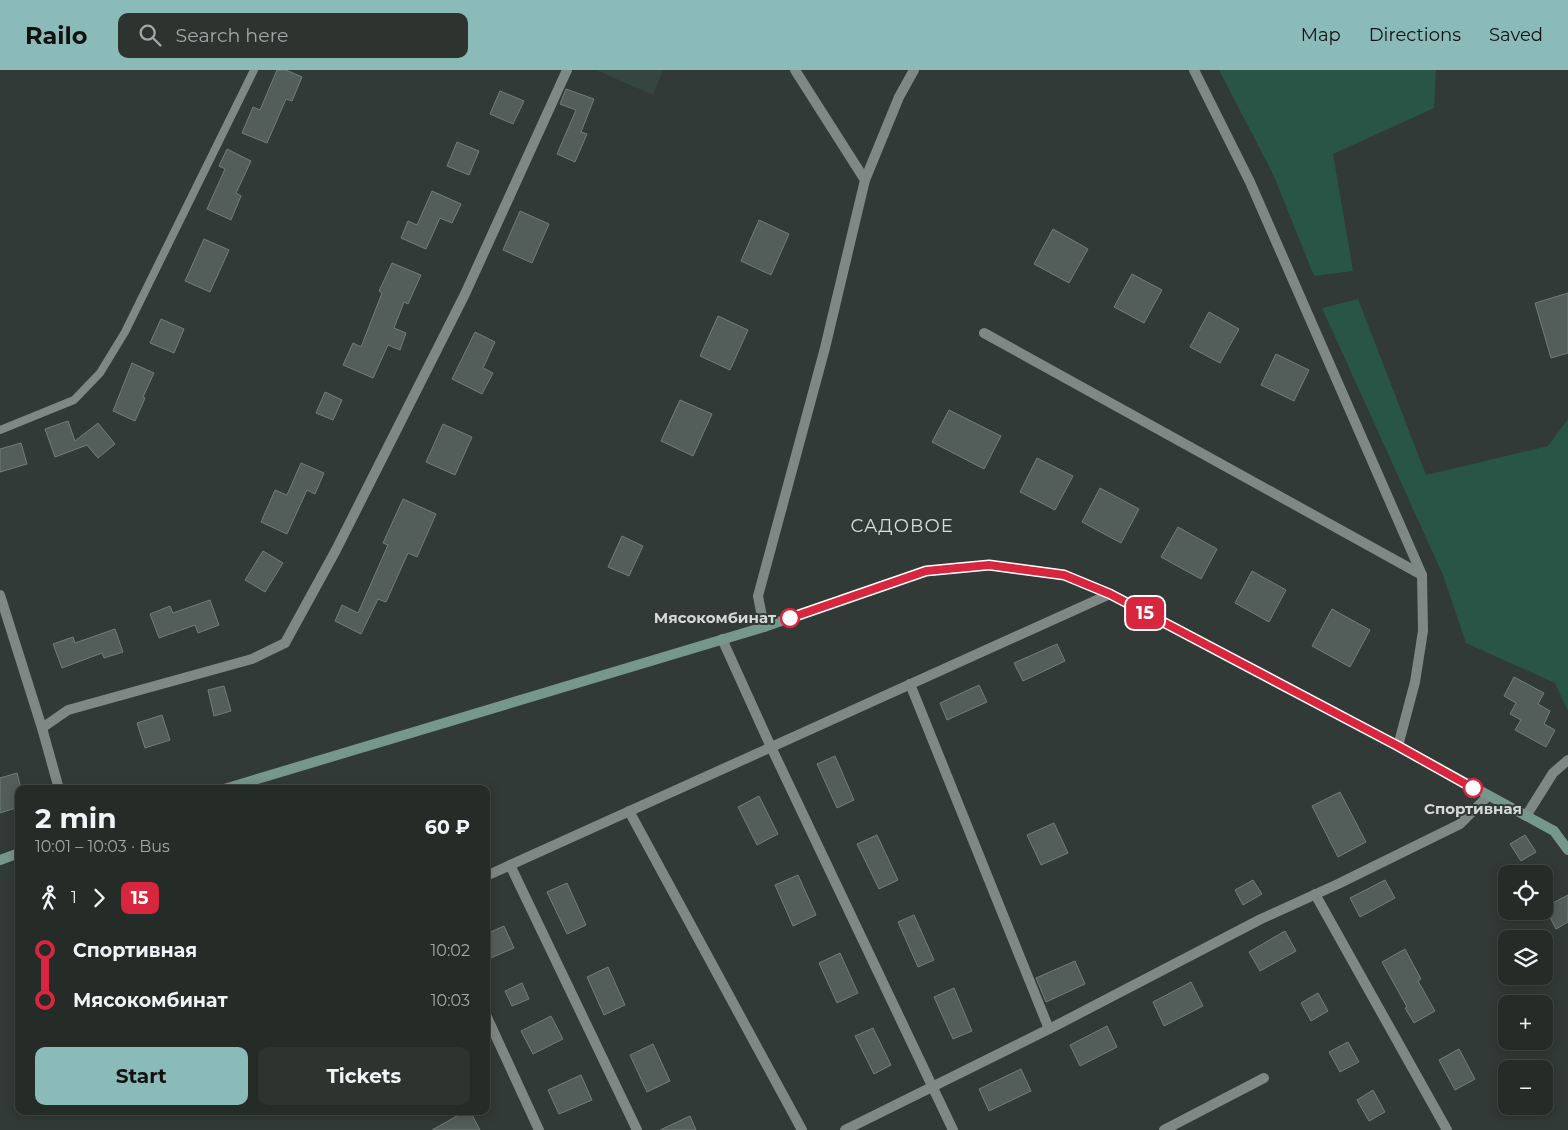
<!DOCTYPE html>
<meta charset="utf-8">
<style>
:root{--surface:#252c28;--page:#2d3430;--text:#f1f3f6;--muted:#a3a7a8;--line:#424845;--accent:#8bbbb9}
body{margin:0;font-family:Montserrat,sans-serif;background:var(--page);color:var(--text);height:100vh;display:flex;flex-direction:column;font-size:19px;white-space:nowrap}
*{box-sizing:border-box;margin:0}
p{font-size:16px;color:var(--muted)}
.icon{flex:none;width:28px;height:28px;fill:none;stroke:currentColor;stroke-width:2;stroke-linecap:round;stroke-linejoin:round}
.map{position:relative;flex:1;overflow:hidden}
.panel{position:absolute;left:15px;top:715px;width:475px;height:330px;display:flex;flex-direction:column;background:var(--surface);border-radius:10px;box-shadow:0 2px 12px #0003,0 0 0 1px var(--line)}
.panel>*{flex:none}
.badge{padding:0 10px;border-radius:8px;font-size:18px;line-height:32px}
.controls{position:absolute;left:1498px;top:795px;display:grid;gap:10px}
.controls a{display:grid;place-items:center;width:55px;height:55px;border-radius:10px;background:var(--surface);box-shadow:0 2px 12px #0003,0 0 0 1px var(--line);font-size:25px}
.map>.badge{position:absolute;translate:-50% -50%;box-shadow:0 0 0 2px #fff}
.legs{display:flex;align-items:center;gap:8px;height:55px;padding:0 20px;font-size:16px}
.legs p{margin-inline-start:auto}
.head{display:flex;align-items:center;justify-content:space-between;height:85px;padding:0 20px}
h1{font-size:28px;font-weight:700;line-height:38px}
.cta{display:flex;gap:10px;margin-top:auto;padding:10px 20px}
.cta a{flex:1;height:58px;border-radius:10px;background:var(--accent);color:#111;font-size:20px;font-weight:700;line-height:58px;text-align:center}
.cta a+a{background:var(--page);color:var(--text)}
ul{padding:0 20px;list-style:none}
li{display:flex;align-items:center;gap:18px;height:50px;font-size:19px}
li i{display:grid;place-items:center;width:8px;height:100%;margin:0 6px;background:currentColor}
li i::after{content:'';width:12px;height:12px;margin:-6px;border:4px solid;border-radius:50%;background:var(--surface)}
li p{margin-inline-start:auto}
li:first-child i{background:linear-gradient(#0000 50%,currentColor 0)}
li:last-child i{background:linear-gradient(currentColor 50%,#0000 0)}
header{display:flex;align-items:center;gap:30px;box-sizing:border-box;height:70px;padding:0 25px;background:var(--accent);color:#111}
header strong{font-size:24px}
nav{display:flex;gap:28px;margin-inline-start:auto;font-size:18px}
.search{width:350px;height:45px;background:var(--page);display:flex;align-items:center;gap:12px;box-sizing:border-box;padding:0 18px;border-radius:10px;color:var(--muted);font-size:19px}
.map>svg:first-child{display:block}
</style>
<header>
<strong>Railo</strong>
<div class="search"><svg class="icon" aria-label="search" viewBox="0 0 24 24"><circle cx="10" cy="10" r="6"/><path d="M15 15l6 6"/></svg>Search here</div>
<nav><a>Map</a><a>Directions</a><a>Saved</a></nav>
</header>
<div class="map">
<svg width="1568" height="1060" viewBox="0 0 1568 1060">
<rect width="100%" height="100%" fill="#313a36"/>
<path fill="#35453f" d="M596,0H663L653,25Z"/>
<g fill="#295547">
<path d="M1219,0H1436L1434,38L1333,84L1353,201L1314,206L1273,104Z"/>
<path d="M1358,229L1426,405L1548,376L1568,349V641L1555,613L1466,573L1443,505L1322,238Z"/>
</g>
<g fill="#535d59" stroke="#737d79">
<path d="M277,0H286L302,7L292,31L286,29L267,73L242,63L253,37L260,40Z"/>
<path d="M566,19L594,29L581,62L587,64L575,92L557,84L576,40L560,34Z"/>
<path d="M500,21L524,31L513,54L490,44Z"/>
<path d="M457,72L479,81L469,105L447,96Z"/>
<path d="M227,79L251,91L236,123L241,126L231,150L207,139L225,99L219,96Z"/>
<path d="M432,121L461,134L452,153L440,148L426,179L401,168L408,151L417,155Z"/>
<path d="M520,141L549,154L532,193L503,180Z"/>
<path d="M759,150L789,164L771,205L741,191Z"/>
<path d="M1053,159L1088,179L1069,213L1034,194Z"/>
<path d="M204,169L229,180L210,222L185,211Z"/>
<path d="M392,193L421,205L408,234L404,232L394,258L406,263L400,280L388,275L373,308L343,295L353,273L361,277L382,223L379,221Z"/>
<path d="M1132,204L1162,220L1144,253L1114,237Z"/>
<path d="M1568,223V283L1551,288L1535,233Z"/>
<path d="M1209,242L1239,259L1220,293L1190,277Z"/>
<path d="M718,246L748,260L730,300L700,286Z"/>
<path d="M161,249L184,259L174,283L150,273Z"/>
<path d="M475,262L495,272L483,298L493,303L482,324L452,309Z"/>
<path d="M1276,284L1309,300L1294,331L1261,315Z"/>
<path d="M132,293L154,303L143,327L145,328L135,351L113,341Z"/>
<path d="M325,322L342,330L333,350L316,343Z"/>
<path d="M680,330L712,344L693,386L661,371Z"/>
<path d="M949,340L1001,366L984,399L932,372Z"/>
<path d="M68,351L75,371L98,353L115,374L98,388L87,375L55,387L45,359Z"/>
<path d="M443,354L472,367L455,405L426,392Z"/>
<path d="M21,373L27,394L0,402V379Z"/>
<path d="M1037,388L1073,406L1055,440L1020,422Z"/>
<path d="M301,393L324,403L315,424L307,420L287,464L261,452L275,420L287,425Z"/>
<path d="M1100,418L1139,439L1121,473L1082,452Z"/>
<path d="M403,429L436,444L417,487L408,483L386,532L378,529L361,564L335,551L342,535L358,543L388,475L383,473Z"/>
<path d="M1178,457L1217,479L1201,509L1161,487Z"/>
<path d="M622,466L643,476L629,506L608,497Z"/>
<path d="M263,481L283,493L265,522L245,510Z"/>
<path d="M1252,501L1286,520L1269,552L1235,533Z"/>
<path d="M210,530L219,555L198,563L195,555L159,568L150,544L170,536L173,543Z"/>
<path d="M1332,539L1370,560L1350,597L1312,576Z"/>
<path d="M115,559L123,582L104,588L102,583L62,598L53,574L73,567L75,573Z"/>
<path d="M1057,574L1065,591L1023,611L1014,593Z"/>
<path d="M1514,607L1544,623L1538,634L1550,641L1544,654L1555,660L1546,677L1515,660L1521,650L1510,644L1516,633L1504,626Z"/>
<path d="M979,615L987,632L947,650L940,633Z"/>
<path d="M224,616L231,641L214,646L208,620Z"/>
<path d="M162,645L170,670L145,678L137,653Z"/>
<path d="M835,686L854,730L837,738L817,694Z"/>
<path d="M17,703L21,719H19V737L0,743V708Z"/>
<path d="M1340,722L1366,772L1338,787L1312,736Z"/>
<path d="M759,726L778,764L757,775L738,737Z"/>
<path d="M1054,753L1068,783L1041,795L1027,765Z"/>
<path d="M877,765L898,810L879,819L857,774Z"/>
<path d="M1525,765L1536,782L1521,791L1510,774Z"/>
<path d="M798,805L816,845L793,856L775,815Z"/>
<path d="M1253,810L1262,824L1243,835L1235,820Z"/>
<path d="M1385,810L1395,828L1360,847L1350,828Z"/>
<path d="M567,813L586,855L567,864L547,822Z"/>
<path d="M1568,825V852L1556,859L1545,837Z"/>
<path d="M914,845L934,890L918,897L898,852Z"/>
<path d="M504,856L514,878L486,890V864Z"/>
<path d="M1285,861L1296,881L1260,901L1249,882Z"/>
<path d="M1405,879L1421,909L1418,911L1435,941L1414,953L1405,938L1407,937L1382,892Z"/>
<path d="M840,883L858,923L837,933L819,893Z"/>
<path d="M1075,891L1085,914L1046,932L1036,908Z"/>
<path d="M608,897L625,935L604,945L587,907Z"/>
<path d="M1191,912L1203,936L1164,956L1153,932Z"/>
<path d="M522,913L529,929L512,936L505,921Z"/>
<path d="M954,918L972,961L953,969L934,927Z"/>
<path d="M1318,923L1328,941L1311,951L1301,933Z"/>
<path d="M551,946L563,969L533,984L521,961Z"/>
<path d="M1107,956L1117,977L1080,996L1070,975Z"/>
<path d="M873,958L891,995L874,1004L855,966Z"/>
<path d="M1348,972L1359,992L1340,1002L1329,982Z"/>
<path d="M653,974L670,1011L647,1022L630,985Z"/>
<path d="M1459,979L1475,1009L1455,1020L1439,990Z"/>
<path d="M1021,999L1031,1021L989,1041L979,1019Z"/>
<path d="M581,1005L592,1030L559,1044L548,1020Z"/>
<path d="M1373,1020L1385,1042L1369,1051L1357,1030Z"/>
<path d="M466,1041H470L480,1060H432Z"/>
<path d="M690,1046L696,1060H660Z"/>
</g>
<g fill="none" stroke-linecap="round" stroke-linejoin="round">
<path stroke="#7e8884" stroke-width="8" d="M0,360L74,330L100,303L125,262L254,0"/>
<g stroke="#7e8884" stroke-width="10">
<path d="M1194,0L1250,112L1422,505L1423,561L1415,612L1398,676"/>
<path d="M865,110L899,27L914,0"/>
<path d="M984,263L1422,505"/>
<path d="M0,525L42,658L59,719"/>
<path d="M764,557L758,526L825,278L865,110L795,0"/>
<path d="M722,569L771,677L953,1060"/>
<path d="M910,614L1049,959"/>
<path d="M42,658L68,640L252,589L285,573L336,480L465,224L567,0"/>
<path d="M629,741L802,1060"/>
<path d="M1526,746L1553,703L1568,690"/>
<path d="M510,795L637,1060"/>
<path d="M486,806L1110,524"/>
<path d="M1315,824L1447,1060"/>
<path d="M486,945L539,1060"/>
<path d="M845,1060L1057,955L1261,849L1338,814L1460,754L1488,726"/>
<path d="M1164,1060L1264,1008"/>
</g>
<g stroke="#76978c" stroke-width="10">
<path d="M224,719L764,557L926,501L989,495L1064,505L1110,524L1398,676L1554,761L1568,780"/>
<path d="M0,790L19,783"/>
</g>
</g>
<g fill="none" stroke-linecap="round" stroke-linejoin="round">
<defs>
<path id="line-1" d="M790,548L926,501L989,495L1064,505L1110,524L1398,676L1473,718"/>
</defs>
<use href="#line-1" stroke="#fff" stroke-width="11"/>
<use href="#line-1" stroke="#d7263d" stroke-width="8"/>
</g>
<g fill="#fff" stroke="#d7263d" stroke-width="2.5">
<circle cx="790" cy="548" r="9"/>
<circle cx="1473" cy="718" r="9"/>
</g>
<g text-anchor="middle" stroke-width="4" stroke-linejoin="round" paint-order="stroke">
<g font-size="15" font-weight="bold" fill="#d5dad8" stroke="#313a36" text-anchor="end">
<text x="776" y="553">Мясокомбинат</text>
<text x="1473" y="744" text-anchor="middle">Спортивная</text>
</g>
<g font-size="18" letter-spacing="1" fill="#d5e0dc" stroke="#313a36">
<text x="902" y="462">САДОВОЕ</text>
</g>
</g>
</svg>
<div class="controls">
<a><svg class="icon" aria-label="locate" viewBox="0 0 24 24"><circle cx="12" cy="12" r="6"/><path d="M12 2v4M12 18v4M2 12h4M18 12h4"/></svg></a>
<a><svg class="icon" aria-label="layers" viewBox="0 0 24 24"><path d="M12 4l9 5-9 5-9-5zM3 14l9 5 9-5"/></svg></a>
<a>+</a>
<a>−</a>
</div>
<b class="badge" style="left:1145px;top:543px;background:#d7263d;color:#fff">15</b>
<section class="panel">
<div class="head"><div><h1>2 min</h1><p>10:01 – 10:03 · Bus</p></div><b>60 ₽</b></div>
<div class="legs"><svg class="icon" aria-label="walk" viewBox="0 0 24 24"><circle cx="13" cy="4" r="2"/><path d="M13 8l-2 6 4 7M11 14l-3 7M7 12l3-4h3l4 4"/></svg>1<svg class="icon" aria-label="forward" viewBox="0 0 24 24"><path d="M9 5l7 7-7 7"/></svg><b class="badge" style="background:#d7263d;color:#fff">15</b></div>
<ul>
<li><i style="color:#d7263d"></i><b>Спортивная</b><p>10:02</p></li>
<li><i style="color:#d7263d"></i><b>Мясокомбинат</b><p>10:03</p></li>
</ul>
<div class="cta"><a>Start</a><a>Tickets</a></div>
</section>
</div>
